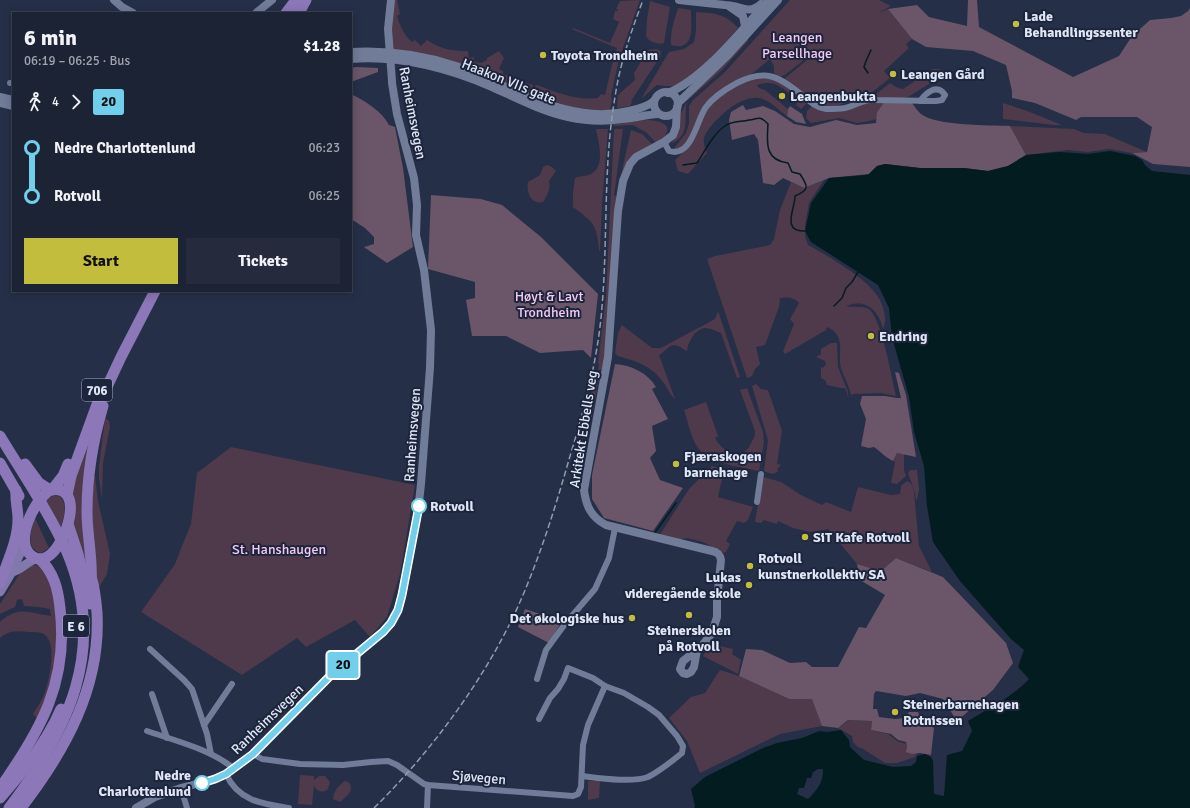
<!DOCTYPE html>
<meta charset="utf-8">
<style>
:root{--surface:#1c2335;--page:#252b3d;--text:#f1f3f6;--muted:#a0a4ad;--line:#3a4050;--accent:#c3bd3e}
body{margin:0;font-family:Signika,sans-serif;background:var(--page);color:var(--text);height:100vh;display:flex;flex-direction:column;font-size:15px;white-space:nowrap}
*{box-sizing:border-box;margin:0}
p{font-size:13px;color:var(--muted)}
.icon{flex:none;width:22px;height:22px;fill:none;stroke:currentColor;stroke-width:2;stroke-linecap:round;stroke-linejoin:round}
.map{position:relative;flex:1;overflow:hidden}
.drawer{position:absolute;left:12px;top:12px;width:340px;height:280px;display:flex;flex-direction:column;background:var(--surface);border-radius:0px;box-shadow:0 2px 10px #0003,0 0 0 1px var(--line)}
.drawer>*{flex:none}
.badge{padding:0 8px;border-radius:3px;font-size:14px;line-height:26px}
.map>.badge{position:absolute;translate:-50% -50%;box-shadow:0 0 0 2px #fff}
.legs{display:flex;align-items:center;gap:6px;height:44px;padding:0 12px;font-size:13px}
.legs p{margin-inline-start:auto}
.headline{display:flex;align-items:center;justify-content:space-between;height:68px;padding:0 12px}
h1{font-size:22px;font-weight:800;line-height:30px}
.button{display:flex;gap:8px;margin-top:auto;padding:8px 12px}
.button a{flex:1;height:46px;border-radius:0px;background:var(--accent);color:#111;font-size:16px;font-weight:800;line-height:46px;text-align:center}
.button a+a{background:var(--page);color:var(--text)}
ul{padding:0 12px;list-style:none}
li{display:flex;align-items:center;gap:14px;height:48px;font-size:15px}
li i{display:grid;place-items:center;width:6px;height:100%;margin:0 5px;background:currentColor}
li i::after{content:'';width:10px;height:10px;margin:-5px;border:3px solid;border-radius:50%;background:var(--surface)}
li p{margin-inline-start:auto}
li:first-child i{background:linear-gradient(#0000 50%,currentColor 0)}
li:last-child i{background:linear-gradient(currentColor 50%,#0000 0)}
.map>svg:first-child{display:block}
</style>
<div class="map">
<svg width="1190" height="808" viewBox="0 0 1190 808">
<rect width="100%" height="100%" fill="#252f47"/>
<g fill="#4e3a4b">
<path d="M394,0H397L400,14L397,16C400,26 404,35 412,42L415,40L421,46L427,40C441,49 451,51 468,51L469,58L474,57V62L481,63L487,60V58L499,51L504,58L499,69L503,71V74L521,81V83L524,84L526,83L533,85L532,88L537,85C556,92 577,101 598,98L601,94L605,95L612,65L617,48L612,46L572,29L573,28L610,43L619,22L613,19L615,11H617L618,9H616L620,1L640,0L619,59L611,96L612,99L610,110H595L570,107L515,87L392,49V18Z"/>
<path d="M790,0H879L891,6L878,13L888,9L912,39L906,44L909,48L884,71L890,78L866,97L835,106H823L815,103L784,79L819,50L818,49L786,74L780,77L774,73V66L770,59L753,73L741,79L703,107L687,142L681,148L674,150L675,147L686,133L689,123V106L693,100L725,72Z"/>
<path d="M650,1L670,7L664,43C658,45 649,42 646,36L647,19Z"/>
<path d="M678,8L691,10C691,25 696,52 671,45C670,32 674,21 678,8Z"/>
<path d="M696,12C715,13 726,14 738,28C725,43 692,82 672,86C668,86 662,86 657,85L641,99L669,52L684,49L694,42L696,31Z"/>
<path d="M748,38V41L722,70L687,101C683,118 692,134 671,144L677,135L681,113L688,99Z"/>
<path d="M656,49L661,51L660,57L631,101L632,102L630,106L617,108L618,95L635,80L634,73L648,50Z"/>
<path d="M933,69C940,68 948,72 952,78V80L950,81L938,80L932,82L908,97L904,98L870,99L890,83L896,87L903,89Z"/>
<path d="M767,78L781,83L807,103L801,109L796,105L798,101C785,90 776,78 757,85L759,88L765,90L788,109L787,116C778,110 770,100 759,98C741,96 723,113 712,125C709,129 705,133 704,138C703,143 705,149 707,153L688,174L678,171L675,160L686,150L706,111L718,98L749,80Z"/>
<path d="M885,101L877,112V119L864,122L857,123L839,118L811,123L806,118L807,111L811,107L820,110L867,102Z"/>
<path d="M1003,103L1030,112L1062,125H1053L1003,119Z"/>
<path d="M646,120C653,120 673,122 666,134C664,138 659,140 656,143L647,133L633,125L613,126L614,124Z"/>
<path d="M1010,126L1074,129L1084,133L1105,134L1147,152L1132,153L1109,149L1088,152L1068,150L1026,155Z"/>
<path d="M596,129H608L602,204L600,251L599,250C597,224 593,222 573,207V193L575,178C580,176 590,176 594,172C605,163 598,140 596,129Z"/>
<path d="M614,129H623L614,195L616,196L609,310L603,369L598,370L599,364L598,363L606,296Z"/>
<path d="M631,130L642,134L652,144L645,148L619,184Z"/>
<path d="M547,165L552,167L556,171L549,181C551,188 547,196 543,202C531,205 526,192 528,182L540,175L543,167Z"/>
<path d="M824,180L809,203L805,225V236L808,245C827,255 864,277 876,294C881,300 884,309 885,317C885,321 885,325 883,329C879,310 865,298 846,306C854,308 863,305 870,310C882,321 892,379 896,396L881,393L854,394L851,395C849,385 844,378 841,368C837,352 847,336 827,327L826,330L785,354L783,351L794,324L790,319L799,303C794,297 788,297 780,298L779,307L765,345L756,347L760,364L755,369L752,376L747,378L707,259L715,256L770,245L774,239L780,210L791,182L804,188Z"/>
<path d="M718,311L740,377L737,378L721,333C716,331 710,328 705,328C695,329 688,342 687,351C684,350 682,347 678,346C669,343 667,351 659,355L675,399C669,394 668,388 663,382C652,366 636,361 618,356L615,353L618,333L622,325L652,348H661L715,319Z"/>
<path d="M831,343H837L838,367L848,392L847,398V393L845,388H841L827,385L825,380L821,378V367L823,368L826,364L825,361L816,357L821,354V349Z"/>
<path d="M600,372L590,426L585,420C587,413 591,412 588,405L595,377L597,373Z"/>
<path d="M756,384L761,389L768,390L782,431L777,464L781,465L777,469L778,471C774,476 769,473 764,471L768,440L752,386Z"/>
<path d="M747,388L763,432L764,442L759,471C742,467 709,464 698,448C691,438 688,422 684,410L706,402L718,436L715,438C722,452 743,463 751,443C754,438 755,437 755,431L740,390Z"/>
<path d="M105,418L109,421L110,427L103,463L102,499L99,478V466Z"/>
<path d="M88,442V577L73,528L75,503L72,494L73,482Z"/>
<path d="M231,447L415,485L400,574L387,617L370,637L355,620L306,647L297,638L242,675L141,612L175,564L182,546L191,524L197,473Z"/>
<path d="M897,453L904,454V470L906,476L897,484L891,483L895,462L893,461Z"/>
<path d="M712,466L724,470L718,497L753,507L748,520L744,523L737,521L726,541L730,544L726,552L723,553L703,542L687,538L678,540L659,536L689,489Z"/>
<path d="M910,470H917L919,489L917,500H916L915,493L908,473Z"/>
<path d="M94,476H95L98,501L110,554L107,574L97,591L91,516Z"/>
<path d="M764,477L781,482L801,495L822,505L826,502L851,512L858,487L891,495L900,494L901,486L907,481C912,483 913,487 914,492L919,546L932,572L896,558L881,571L857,564L828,529L810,532L793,528L778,521L777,524L764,520L761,523L755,522L762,479Z"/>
<path d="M55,495L61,497C67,506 64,519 60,529L45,502L48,498Z"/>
<path d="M35,518L49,548L41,553C25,549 31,529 35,518Z"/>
<path d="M31,565C37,565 42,566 45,571C59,589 58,647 55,670C53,685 44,705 39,720L33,714C37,708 41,701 44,695C49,682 59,640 42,633C38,632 33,632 29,632C18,631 9,630 0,638V622C18,605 30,613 51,616L50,609L39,607L24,606L22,599L17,600L15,607L0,614V604L19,575Z"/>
<path d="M710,644L733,649L732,654L741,660L738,674L703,656Z"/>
<path d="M720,670L739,676L789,699H813L822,726L780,734L700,773L687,741L669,718L691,697L705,693Z"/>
<path d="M849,720L872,721L871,730L888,734L897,741L906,744L907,747L912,754L917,753L915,757L897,763H885L863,749L858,747L853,742L852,736L838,728Z"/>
<path d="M300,775L314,776V780L319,776H325L330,782L328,789C322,794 317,791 314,786L312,805L298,804Z"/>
<path d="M345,781C350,782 351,785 351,790L348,795L340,802L333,799C334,790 338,786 345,781Z"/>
<path d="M588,781H600L599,798L588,800Z"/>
</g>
<g fill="#6b5568">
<path d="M968,0H977L979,27L1073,77L1119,56L1132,36L1150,20L1171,18L1181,16L1188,11L1190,8V167L1153,164L1132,153L1147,152L1152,127L1137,117H1081L1076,120L1035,103L1012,98V91L1006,65L973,51L926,47L912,39L888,9L917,5L929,17L967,26Z"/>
<path d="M356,67L378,68V72L351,82V68Z"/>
<path d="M351,94C365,101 382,111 389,125L395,127L403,168L413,247L387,263L364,247L374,244V237L365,228L351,219Z"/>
<path d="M885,101L911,102C914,105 917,111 921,114C936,126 990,125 1010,126L1026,155L1008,166L988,171L964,168H920L885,164L877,166L869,174L829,178L804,188L783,178L774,185L763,183L758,140L754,134L732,140L729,120L731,112L743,105L746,110L763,106L775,111L794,124L810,127L836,120L857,125L876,123L877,112Z"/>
<path d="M790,106L802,114L806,124L796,122L787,116L788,109Z"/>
<path d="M431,195L481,199L502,205L541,237L598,294L591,358L583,350L540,353L506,336H472L466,300L475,298V282L428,269Z"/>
<path d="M615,364C631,365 648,373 656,387L652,389L668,419L652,426L656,451L650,458L660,480L683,488L653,531L604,518L592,499V475Z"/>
<path d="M895,372L899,373L906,395L916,457L897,453L893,461C885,457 881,452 874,447L869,448L861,446L866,419L860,404L862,396H885L897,398H901Z"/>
<path d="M896,558L943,577L1006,643L1013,663L993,690L957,721L943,699L920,693L906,696L876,691L874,694L873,709H877L879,717L895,719L904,718L909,712H918C920,719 928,724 934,728L931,755L920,753L912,754L906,752L907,747L906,742L898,740L891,734L871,730L872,721L848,720L838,728L822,726L812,699H789L739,676L746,649L762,650L790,663L806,662L812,667H838L859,627L866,628L885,595L860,580L857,564L881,571Z"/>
<path d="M525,609L562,621L549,643L518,627Z"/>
</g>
<path fill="#031c1f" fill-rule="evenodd" d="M1110,151L1135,156L1142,160L1145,165L1152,171L1190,175V808H694L695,806L691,789L705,777L763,748L777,743L802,738L819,731L827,732L841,730L849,740L850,747L864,760L893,767L911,766L916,762L917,756L925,754L931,757L933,761L934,794L944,796L947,755L962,751L972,731L968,721C989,708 1011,698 1029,679L1018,667L1024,650L1011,639L960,581L933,542L927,506L924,466L914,432L909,397L892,337L889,308L878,285L811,242L805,231L811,203L829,178L866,175L869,174L877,166L885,164L920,168H964L988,171L1008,166L1026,155L1059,152L1088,154ZM818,769H823C823,783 818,789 808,799L797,794L799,788H804L807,778H811L813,772Z"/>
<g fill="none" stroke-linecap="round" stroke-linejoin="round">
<g stroke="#031c1f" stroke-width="1.5">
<path d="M868,73L864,67L866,61L871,50"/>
<path d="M683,165L697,163C705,151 713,134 725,126C731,121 742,122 749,120C758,119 760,115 768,124C767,142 764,160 788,163L792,172L800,174C808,186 810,190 795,196C795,209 781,232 805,231"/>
<path d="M834,306L842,298L846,288L852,282L858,272"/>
<path d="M654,534L676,503"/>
</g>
<g stroke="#707c98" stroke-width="6">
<path d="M10,83H13"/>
<path d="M664,142L669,151C692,158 696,121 706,107C714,96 726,89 737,83C766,68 780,77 803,96C810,102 817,108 826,109C832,109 839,109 845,108C855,106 863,99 873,100L936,101L942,100L945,95C937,83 926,93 920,101"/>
<path d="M757,502L761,474"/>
<path d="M150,649L162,660L184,680L192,689L207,734L211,754"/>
<path d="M537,679L546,650L565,624L595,589L609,558L615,528"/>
<path d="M152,694L167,738"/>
<path d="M539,719L550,698L558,689L564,679L568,668L593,678L605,686L624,693L648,707L659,715L677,736L683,746L682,753C671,762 660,771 648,777C632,783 599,778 582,776"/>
<path d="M204,725L232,684"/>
<path d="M147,731C173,740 213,750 234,769"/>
<path d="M253,754L262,759L300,764L343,765L371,762L388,761L397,765L424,784L428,785L573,796L578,794L581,787L583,745L588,725L605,686"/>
<path d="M226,774C238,801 263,804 289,808"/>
<path d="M181,788L187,808"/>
<path d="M427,808L428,785"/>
</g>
<g stroke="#707c98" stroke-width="8">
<path d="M114,0L122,7L133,13"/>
<path d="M391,0L388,29L392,81"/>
<path d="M679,0L725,5C741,5 747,16 761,4"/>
<path d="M730,7L743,16L745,26"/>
<path d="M256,13L272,0"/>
<path d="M351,52C386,50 423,55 456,66C512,85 567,126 629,111C638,109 647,107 654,101"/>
<path d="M351,59C400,55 448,68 492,87C517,98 541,111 568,117C586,121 604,122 622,119C634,118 646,115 658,114"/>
<circle cx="666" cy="104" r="12"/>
<path d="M668,93C705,78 742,29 769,0"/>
<path d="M0,97L13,100"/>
<path d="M0,103L13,106"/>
<path d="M678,103L728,55L778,0"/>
<path d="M677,107L676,127L673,135L664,142L636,157L630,164L623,181L618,211L608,357L584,490C586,506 591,517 606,525L712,551C717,552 720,554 721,560L717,600V617L712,633L701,647L683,661L680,669L683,673L687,674L691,672L694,667L697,650"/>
<path d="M136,808L155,797L181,788L215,779L226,774L253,754L331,675L383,632L391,623L398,610L402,595L418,511L421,484L430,368L431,330L424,270L416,235L417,205L414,178L397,114L392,83"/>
</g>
<g stroke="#8179ab" stroke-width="9">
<path d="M12,572C21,570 26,562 36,559"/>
<path d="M0,592L12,572L25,542"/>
</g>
<g stroke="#8c77b8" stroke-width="11">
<path d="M286,13L296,0"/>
<path d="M299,13L306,0"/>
<path d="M0,436C23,474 49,512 67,552C108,649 68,731 9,808"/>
<path d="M0,463L19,496"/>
<path d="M25,464L39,483L50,490"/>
<path d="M50,490C87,483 66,547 47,557C42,560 37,560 32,556C13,543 34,500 50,490Z"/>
<path d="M52,490L63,476L68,464"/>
<path d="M67,495L71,476L99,399L106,389L121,357L155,291"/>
<path d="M68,524L78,554L90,604"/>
<path d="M0,583C7,562 18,541 18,519C18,509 15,500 16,490"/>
<path d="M91,583C93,560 87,536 87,512C87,477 93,440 103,406"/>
<path d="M0,788C41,730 69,681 60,608C58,589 54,573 40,559"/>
<path d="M0,798C24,771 47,742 61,709"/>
<path d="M21,808C65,751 101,687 97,613C96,601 95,588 91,577"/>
</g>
<path stroke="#939bae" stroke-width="1.5" stroke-dasharray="6 3" stroke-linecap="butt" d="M374,808C429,754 482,683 515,613C538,563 555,509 570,456C585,407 598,358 602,307C608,236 603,166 615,97C620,63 631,32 643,0"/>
</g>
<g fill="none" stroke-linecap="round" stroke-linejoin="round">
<defs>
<path id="line-1" d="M202,783L215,779L226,774L253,754L331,675L383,632L391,623L398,610L402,595L419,506"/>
</defs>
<use href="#line-1" stroke="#fff" stroke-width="9"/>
<use href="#line-1" stroke="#71cfeb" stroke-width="6"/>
</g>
<g fill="#c3bd3e" stroke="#1c253c" stroke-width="1.5">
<circle cx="1016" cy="24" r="4"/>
<circle cx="543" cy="55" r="4"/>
<circle cx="893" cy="74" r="4"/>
<circle cx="782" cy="96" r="4"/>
<circle cx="871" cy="336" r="4"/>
<circle cx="676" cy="464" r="4"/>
<circle cx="805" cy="537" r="4"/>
<circle cx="750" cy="566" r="4"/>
<circle cx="749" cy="585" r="4"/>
<circle cx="689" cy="615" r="4"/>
<circle cx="632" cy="618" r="4"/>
<circle cx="895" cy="712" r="4"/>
</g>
<g fill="#fff" stroke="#71cfeb" stroke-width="2">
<circle cx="419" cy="506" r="7"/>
<circle cx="202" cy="783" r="7"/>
</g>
<g text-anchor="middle" stroke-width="4" stroke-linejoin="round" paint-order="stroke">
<g fill="#1c253c" stroke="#a4acbe" stroke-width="1">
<rect x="82" y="379" width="30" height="22" rx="3"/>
<rect x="63" y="615" width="26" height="22" rx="3"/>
</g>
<g font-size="13" font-weight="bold" fill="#dfe6f6">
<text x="97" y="395">706</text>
<text x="76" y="631">E 6</text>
</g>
<g font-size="14" font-weight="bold" fill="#dfe6f6" stroke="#1c253c" text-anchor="start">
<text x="1024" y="21">Lade<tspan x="1024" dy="16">Behandlingssenter</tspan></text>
<text x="551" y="60">Toyota Trondheim</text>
<text x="901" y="79">Leangen Gård</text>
<text x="790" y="101">Leangenbukta</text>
<text x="879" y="341">Endring</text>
<text x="684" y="461">Fjæraskogen<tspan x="684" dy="16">barnehage</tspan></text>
<text x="813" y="542">SiT Kafe Rotvoll</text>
<text x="758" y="563">Rotvoll<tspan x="758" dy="16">kunstnerkollektiv SA</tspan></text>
<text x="741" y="582" text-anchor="end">Lukas<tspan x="741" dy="16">videregående skole</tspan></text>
<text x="624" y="623" text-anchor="end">Det økologiske hus</text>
<text x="689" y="635" text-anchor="middle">Steinerskolen<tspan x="689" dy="16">på Rotvoll</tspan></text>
<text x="903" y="709">Steinerbarnehagen<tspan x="903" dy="16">Rotnissen</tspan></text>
</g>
<g font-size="14" fill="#f6caf0" stroke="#1c253c">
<text x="797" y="42">Leangen<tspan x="797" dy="16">Parsellhage</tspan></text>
<text x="549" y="301">Høyt &amp; Lavt<tspan x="549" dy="16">Trondheim</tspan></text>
<text x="279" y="554">St. Hanshaugen</text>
</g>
<g font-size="14" fill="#dfe6f6" stroke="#1c253c">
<text transform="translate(509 81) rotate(22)" y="5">Haakon VIIs gate</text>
<text transform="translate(413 113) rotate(79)" y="5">Ranheimsvegen</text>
<text transform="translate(583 429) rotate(-81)" y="5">Arkitekt Ebbells veg</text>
<text transform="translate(412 435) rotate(-86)" y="5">Ranheimsvegen</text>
<text transform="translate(267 719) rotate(-44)" y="5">Ranheimsvegen</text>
<text transform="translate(479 777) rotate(5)" y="5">Sjøvegen</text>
</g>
<g font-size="14" font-weight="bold" fill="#dfe6f6" stroke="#1c253c" text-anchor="start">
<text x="430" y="511">Rotvoll</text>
<text x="191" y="780" text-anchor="end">Nedre<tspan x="191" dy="16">Charlottenlund</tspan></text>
</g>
</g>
</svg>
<b class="badge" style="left:343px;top:665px;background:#71cfeb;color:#111">20</b>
<section class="drawer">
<div class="headline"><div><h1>6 min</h1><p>06:19 – 06:25 · Bus</p></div><b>$1.28</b></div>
<div class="legs"><svg class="icon" aria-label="walk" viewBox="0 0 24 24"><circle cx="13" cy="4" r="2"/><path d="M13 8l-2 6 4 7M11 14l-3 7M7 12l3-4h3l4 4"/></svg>4<svg class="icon" aria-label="forward" viewBox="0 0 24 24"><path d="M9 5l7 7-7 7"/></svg><b class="badge" style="background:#71cfeb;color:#111">20</b></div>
<ul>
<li><i style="color:#71cfeb"></i><b>Nedre Charlottenlund</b><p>06:23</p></li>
<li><i style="color:#71cfeb"></i><b>Rotvoll</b><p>06:25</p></li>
</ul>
<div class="button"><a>Start</a><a>Tickets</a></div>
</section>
</div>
